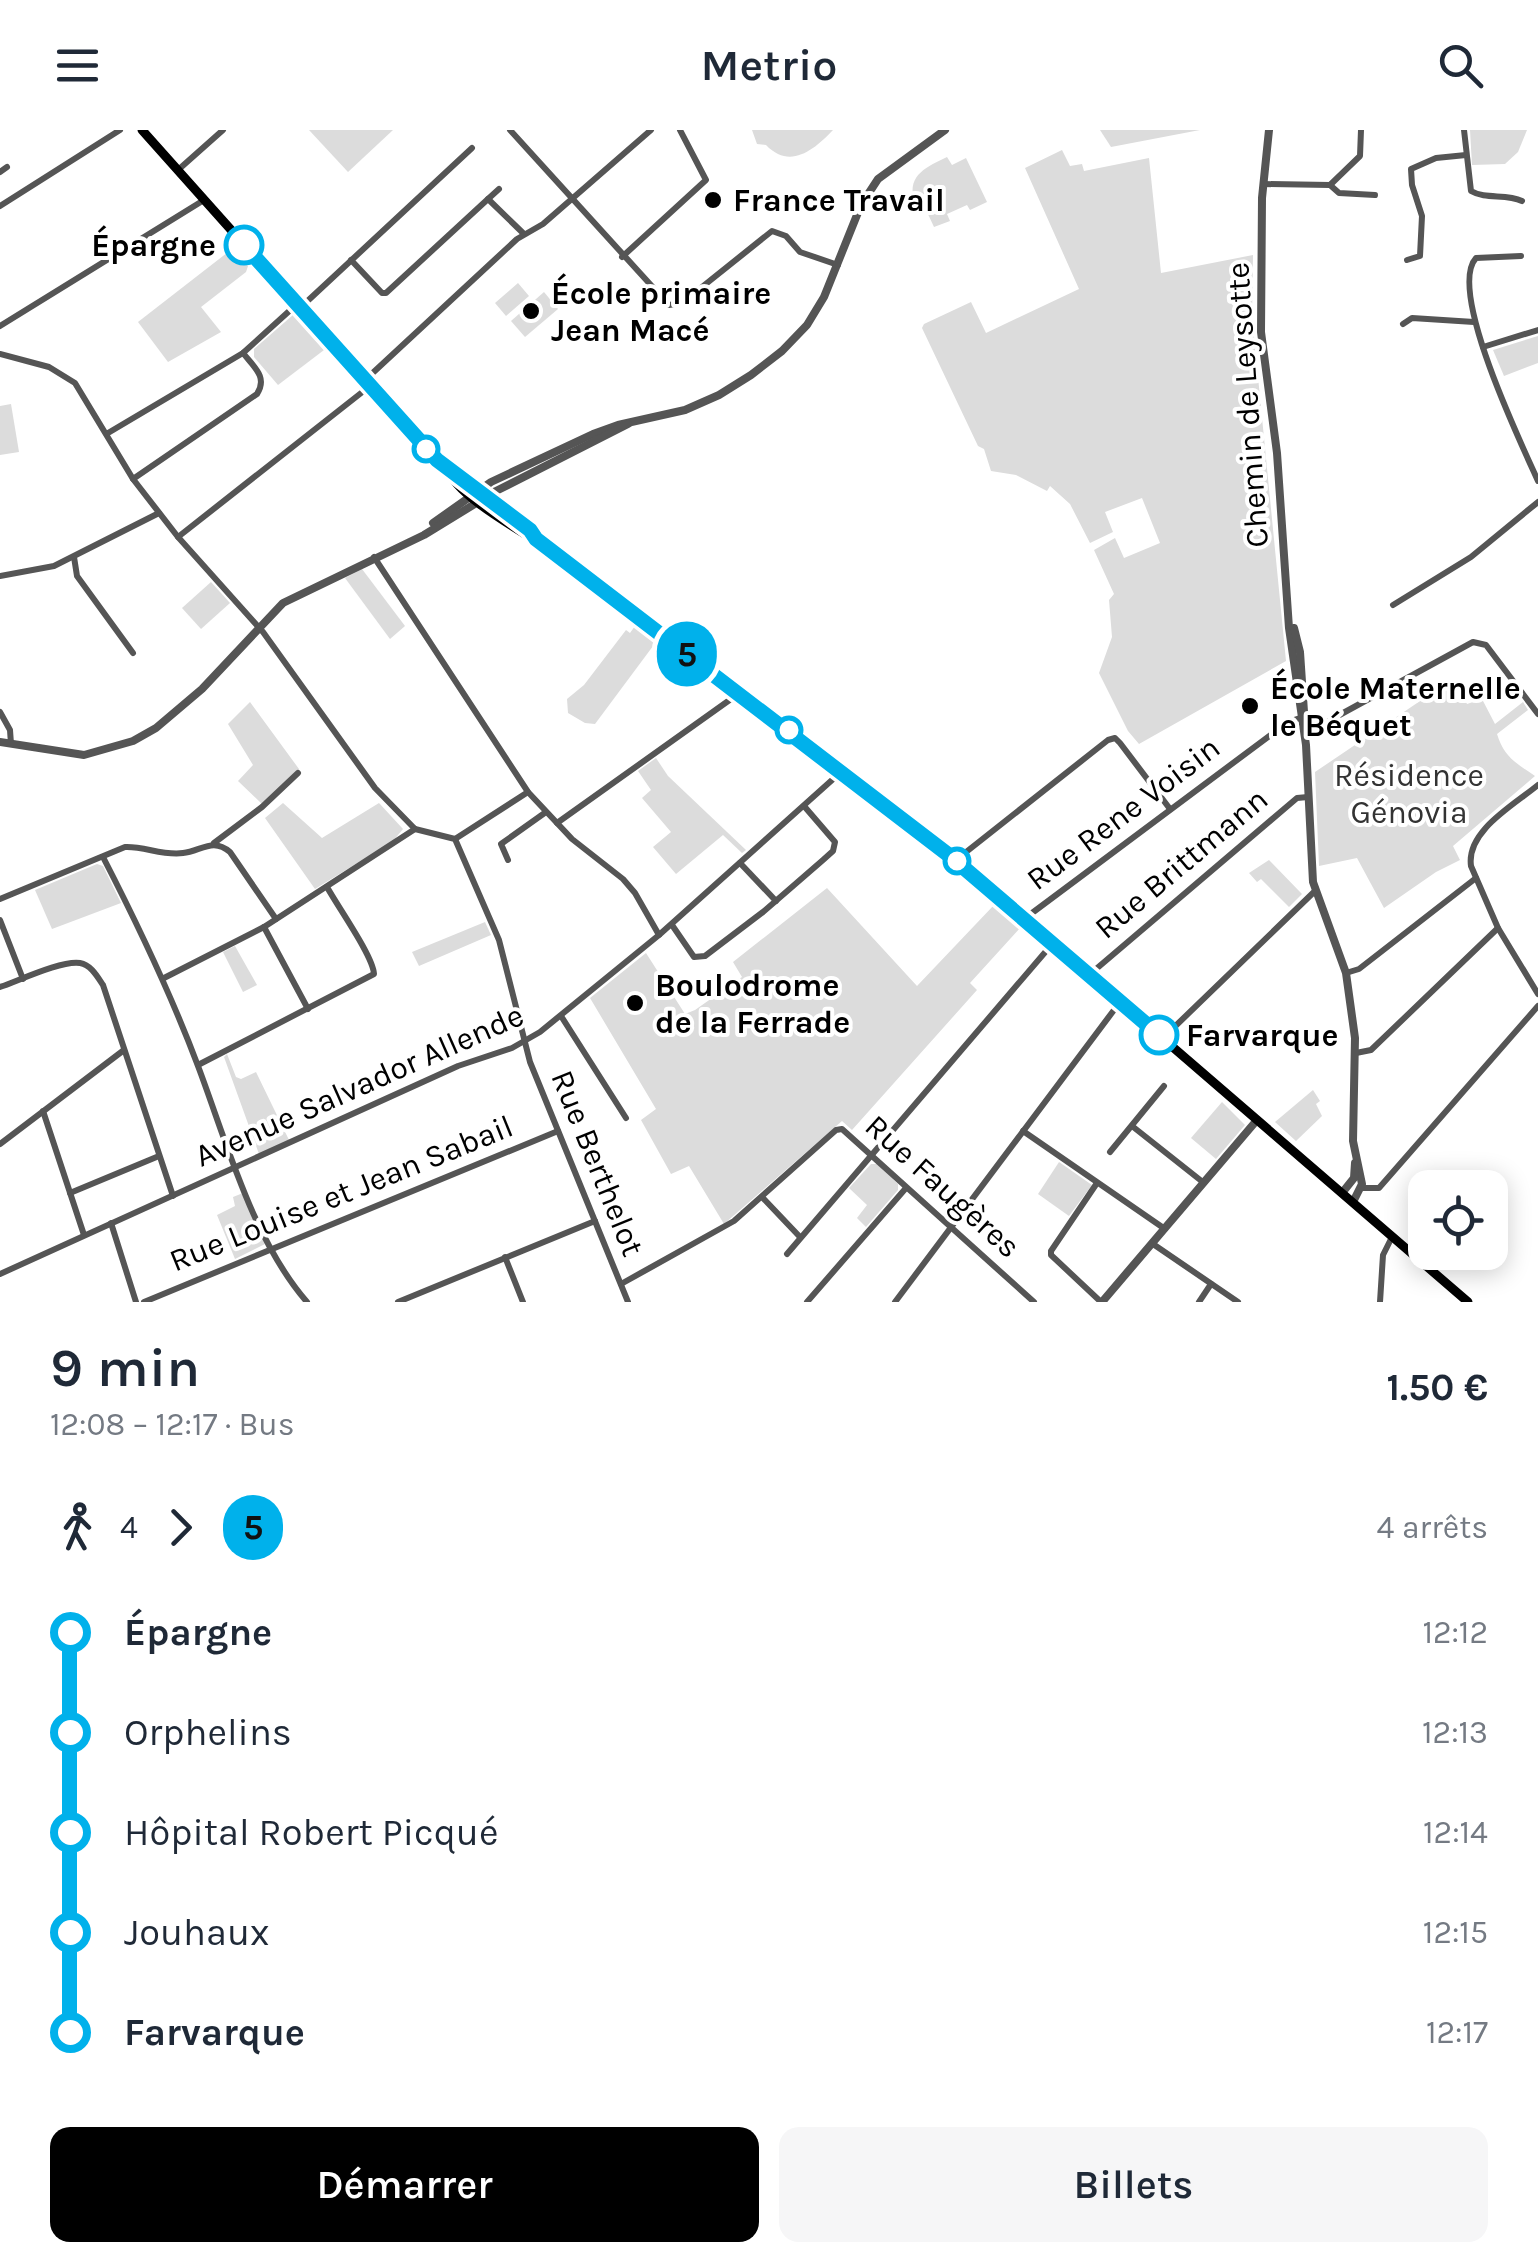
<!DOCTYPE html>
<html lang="fr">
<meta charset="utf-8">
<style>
:root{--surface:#fff;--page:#f6f6f7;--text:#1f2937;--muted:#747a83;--accent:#000}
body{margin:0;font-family:Karla,sans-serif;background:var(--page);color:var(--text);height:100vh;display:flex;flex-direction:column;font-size:38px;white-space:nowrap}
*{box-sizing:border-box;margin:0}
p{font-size:32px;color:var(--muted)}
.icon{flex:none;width:55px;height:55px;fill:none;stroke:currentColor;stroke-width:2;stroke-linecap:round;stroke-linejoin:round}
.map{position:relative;height:1172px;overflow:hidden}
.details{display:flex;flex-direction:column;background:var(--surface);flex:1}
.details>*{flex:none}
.badge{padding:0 20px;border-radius:32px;font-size:35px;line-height:65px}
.tools{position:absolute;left:1408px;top:1040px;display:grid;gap:20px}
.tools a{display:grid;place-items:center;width:100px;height:100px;border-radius:20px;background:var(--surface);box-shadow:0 5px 25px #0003;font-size:50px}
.map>.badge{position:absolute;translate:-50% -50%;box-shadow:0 0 0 5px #fff}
.legs{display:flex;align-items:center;gap:15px;height:110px;padding:0 50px;font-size:32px}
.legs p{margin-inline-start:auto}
.head{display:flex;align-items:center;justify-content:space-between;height:170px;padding:0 50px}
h1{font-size:55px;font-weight:600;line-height:75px}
.button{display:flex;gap:20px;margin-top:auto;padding:20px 50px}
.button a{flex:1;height:115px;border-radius:20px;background:var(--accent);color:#fff;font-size:40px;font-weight:600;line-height:115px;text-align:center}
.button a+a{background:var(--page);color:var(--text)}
ul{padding:0 50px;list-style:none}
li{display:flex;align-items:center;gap:35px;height:100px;font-size:38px}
li i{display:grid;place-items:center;width:15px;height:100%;margin:0 12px;background:currentColor}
li i::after{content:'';width:25px;height:25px;margin:-12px;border:8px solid;border-radius:50%;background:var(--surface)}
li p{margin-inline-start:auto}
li:first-child i{background:linear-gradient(#0000 50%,currentColor 0)}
li:last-child i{background:linear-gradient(currentColor 50%,#0000 0)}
header{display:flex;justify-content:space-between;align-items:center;height:130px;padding:0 50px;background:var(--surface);font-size:45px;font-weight:600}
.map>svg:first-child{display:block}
</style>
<header><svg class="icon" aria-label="menu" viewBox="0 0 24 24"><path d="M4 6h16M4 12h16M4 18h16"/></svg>Metrio<svg class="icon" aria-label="search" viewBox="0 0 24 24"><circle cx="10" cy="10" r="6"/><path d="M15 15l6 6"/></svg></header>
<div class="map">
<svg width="1538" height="1172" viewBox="0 0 1538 1172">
<rect width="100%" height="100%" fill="#fff"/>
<g fill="#dcdcdc">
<path d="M309,0H393L348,42Z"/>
<path d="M752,0H833C814,20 790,40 766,15L757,14Z"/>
<path d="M1100,0H1200L1111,17Z"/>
<path d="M1470,0H1527L1518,22L1505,34L1472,35Z"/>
<path d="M1062,20L1070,36L1082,34L1084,41L1149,28L1161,143L1253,125L1252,186L1286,531L1139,614L1128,601L1099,543L1112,507L1109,470L1114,464L1094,420L1115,408L1124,428L1160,413L1142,368L1105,382L1113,402L1090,413L1070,374L1050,356L1047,361L1016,345L991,341L984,319L978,316L922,198L924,194L971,172L986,203L1079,159L1025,38Z"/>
<path d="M947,27L952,35L966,28L987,72L970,80L967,75L947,84L950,91L934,97L920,67L914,69C907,45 928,36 947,27Z"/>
<path d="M232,119L248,136L246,142L201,177L221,202L168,232L138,192Z"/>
<path d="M518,153L529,166L506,186L495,173Z"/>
<path d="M544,162L558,179L525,207L511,191Z"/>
<path d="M293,185L324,220L278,255L254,227V219Z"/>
<path d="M1538,206V233L1504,246L1493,220Z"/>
<path d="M11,274L19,322L0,325V276Z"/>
<path d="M362,439L405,496L390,509L345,448Z"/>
<path d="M211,452L230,473L201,499L182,478Z"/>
<path d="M635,496L656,512L595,594L585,593L568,583L567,569L584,555L626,500L630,503Z"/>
<path d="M1455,552L1467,574L1482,569L1495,594L1523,572L1528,580L1497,604C1504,627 1516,633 1535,646L1453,716L1460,730L1436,742L1384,778L1357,728L1319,736L1315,642L1423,569Z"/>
<path d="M250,572L299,639L262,674L238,651L253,635L228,594Z"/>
<path d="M656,628L668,646L746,720L742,723L723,705L676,744L653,717L671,702L642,668L651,660L638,641Z"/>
<path d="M283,673L322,708L379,673L403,699L393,711L315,759L265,688Z"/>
<path d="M1269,730L1302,764L1289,777L1261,749L1257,752L1249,743Z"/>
<path d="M97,734L103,736L121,773L52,799L35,760Z"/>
<path d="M827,758L917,856L994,775L1020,798L970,853L977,860L852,1000L842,991L724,1094L689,1036L671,1044L641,990L656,979L590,868L646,823L685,884L695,880L742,847L733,832Z"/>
<path d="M485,792L491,805L419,836L412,822Z"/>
<path d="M235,816L257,855L243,862L223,822Z"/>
<path d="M227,924L236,947L241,949L256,942L289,1010L259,1024L224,927Z"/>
<path d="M1313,960L1320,971L1316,974L1322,986L1296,1011L1275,992Z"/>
<path d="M1222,972L1245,995L1216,1029L1191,1008Z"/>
<path d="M1059,1032L1092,1055L1069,1086L1038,1064Z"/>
<path d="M871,1034H877L898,1054V1060L866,1097L857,1088L867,1075L849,1058Z"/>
<path d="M243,1063L265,1114L235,1129L217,1085L235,1076L233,1067Z"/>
</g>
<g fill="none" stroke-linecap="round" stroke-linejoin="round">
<g stroke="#555" stroke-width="6">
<path d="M510,0L669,175L682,173L772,101L786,106L800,122L838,135"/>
<path d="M1464,0L1471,61C1486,70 1506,63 1522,71"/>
<path d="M178,40L223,0"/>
<path d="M0,42L7,37"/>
<path d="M1263,54L1330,55L1360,26L1361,0"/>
<path d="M1330,55L1339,63L1375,65"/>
<path d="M488,69L499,59"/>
<path d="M0,76L120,0"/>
<path d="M1521,126L1476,128C1447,160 1521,313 1538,351"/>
<path d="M622,127L706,50L680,0"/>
<path d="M351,130L382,163H386L488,69L524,104"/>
<path d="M1407,130L1420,126L1422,86L1412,55L1411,39L1436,28L1466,25"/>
<path d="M300,178L472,18"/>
<path d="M1403,194L1412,188L1474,192"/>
<path d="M0,196L204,70"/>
<path d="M1483,217L1538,200"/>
<path d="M0,224L49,237L75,253L133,349L178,407L263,502L375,658L415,699L455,709L499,810L530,932L628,1172"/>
<path d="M364,251L517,109L543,94L651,0"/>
<path d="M108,303L243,223L297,174"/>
<path d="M133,349L257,264C268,247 254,237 243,223"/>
<path d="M178,407L370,256"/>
<path d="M74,427L77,446L133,523"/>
<path d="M374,427L528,662L572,709L623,749L635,763L659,805"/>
<path d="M0,446L54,436L159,383"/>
<path d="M1393,475L1471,427L1538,372"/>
<path d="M0,582L10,600L11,614"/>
<path d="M1304,598L1323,594L1473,512L1486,515L1538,584"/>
<path d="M1538,655C1514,675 1466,701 1471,736L1498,798L1538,864"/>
<path d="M557,693L738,564"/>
<path d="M455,709L528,662"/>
<path d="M214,713L262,677L298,643"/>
<path d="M103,727C138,795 171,864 198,936C227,1013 253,1110 307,1172"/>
<path d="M508,730L501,714L546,682"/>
<path d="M956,730L1108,610L1115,608L1120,613L1170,679"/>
<path d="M740,733L776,771"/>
<path d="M0,769L125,717C144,716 163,726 183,723C201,721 213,707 230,722L276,789"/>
<path d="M1024,789L1288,592L1303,587"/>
<path d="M0,790L23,849"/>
<path d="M672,795L694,827L705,826L763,782L823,730L833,721L835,712L804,676"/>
<path d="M264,797L308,879"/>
<path d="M1346,843L1359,839L1476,748"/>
<path d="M1089,845L1297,668L1308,667"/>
<path d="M164,848L264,797L415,699"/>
<path d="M0,857C18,851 62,830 80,833C91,835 97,846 103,855L173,1066"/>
<path d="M561,886L626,988"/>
<path d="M1163,908L1315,761"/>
<path d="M1356,923L1371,920L1498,798"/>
<path d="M198,935L374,844C373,826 338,777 327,757"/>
<path d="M43,981L84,1105"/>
<path d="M1132,996L1204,1053"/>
<path d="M1023,1001L1165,1099"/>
<path d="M0,1014L124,920"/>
<path d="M1110,1022L1164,956"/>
<path d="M1097,1053L1051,1121V1125L1101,1172"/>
<path d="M1362,1058H1379L1538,876"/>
<path d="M70,1063L159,1026"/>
<path d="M762,1067L800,1107"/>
<path d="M111,1093L136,1172"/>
<path d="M1153,1114L1238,1172"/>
<path d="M787,1124L1053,813"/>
<path d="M505,1127L523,1172"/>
<path d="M0,1144L458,936L512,918L540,902L659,805L841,642"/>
<path d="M621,1154L734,1091L836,1000L842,999L1034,1172"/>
<path d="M144,1172L558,1001"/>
<path d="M398,1172L595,1091"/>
<path d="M807,1172L906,1058"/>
<path d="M895,1172L1120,872"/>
<path d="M1199,1172L1211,1154"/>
<path d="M1380,1172L1383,1125L1392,1107"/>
</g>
<g stroke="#555" stroke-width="8">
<path d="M1269,0L1262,68L1261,202L1277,323L1289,498L1306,615L1313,752L1346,843L1355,908L1353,1011L1362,1054L1353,1072"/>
<path d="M433,393L491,352L593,304L618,295L685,280L719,265L751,245L782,221L807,195L824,167L861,75L878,49L945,0"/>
<path d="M1294,498L1300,522L1304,582"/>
<path d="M0,612L84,625L133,611L156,598L202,559L283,473L424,405L496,361L628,294"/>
<path d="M1342,1063L1354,1048L1355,1033"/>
<path d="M1102,1172L1257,990"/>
</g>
<g stroke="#000" stroke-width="9">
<path d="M142,0L430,323L530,400L535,409"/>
<path d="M446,337C459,370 527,403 556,424L956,730L1468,1172"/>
</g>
</g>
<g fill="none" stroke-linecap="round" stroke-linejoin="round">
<defs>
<path id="line-1" d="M244,115L437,330L530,400L536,409L950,726L1159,905"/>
</defs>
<use href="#line-1" stroke="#fff" stroke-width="22"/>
<use href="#line-1" stroke="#00b1eb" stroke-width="15"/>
</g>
<g fill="#000" stroke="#fff" stroke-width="4">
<circle cx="713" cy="70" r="10"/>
<circle cx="531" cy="181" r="10"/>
<circle cx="1250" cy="576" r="10"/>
<circle cx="635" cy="873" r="10"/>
</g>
<g fill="#fff" stroke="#00b1eb" stroke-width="5">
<circle cx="244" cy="115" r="18"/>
<circle cx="426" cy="319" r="12"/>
<circle cx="789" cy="600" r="12"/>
<circle cx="957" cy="731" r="12"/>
<circle cx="1159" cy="905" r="18"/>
</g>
<g text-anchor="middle" stroke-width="8" stroke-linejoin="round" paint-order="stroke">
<g font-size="32" font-weight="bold" fill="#000" stroke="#fff" text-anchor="start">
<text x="733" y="81">France Travail</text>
<text x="551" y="174">École primaire<tspan x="551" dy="37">Jean Macé</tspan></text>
<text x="1270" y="569">École Maternelle<tspan x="1270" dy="37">le Béquet</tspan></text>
<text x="655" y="866">Boulodrome<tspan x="655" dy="37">de la Ferrade</tspan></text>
</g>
<g font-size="32" font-weight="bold" fill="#000" stroke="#fff" text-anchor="end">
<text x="216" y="126">Épargne</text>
<text x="1186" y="916" text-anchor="start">Farvarque</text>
</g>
<g font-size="32" fill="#000" stroke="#fff">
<text transform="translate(1247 275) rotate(-94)" y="11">Chemin de Leysotte</text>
<text transform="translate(1123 683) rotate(-37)" y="11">Rue Rene Voisin</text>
<text transform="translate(1181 733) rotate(-40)" y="11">Rue Brittmann</text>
<text transform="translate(359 955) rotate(-24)" y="11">Avenue Salvador Allende</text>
<text transform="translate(598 1033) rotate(68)" y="11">Rue Berthelot</text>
<text transform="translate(943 1056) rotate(42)" y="11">Rue Faugères</text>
<text transform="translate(341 1063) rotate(-22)" y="11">Rue Louise et Jean Sabail</text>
</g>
<g font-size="32" fill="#333" stroke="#fff">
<text x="1409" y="656">Résidence<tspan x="1409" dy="37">Génovia</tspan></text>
</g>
</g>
</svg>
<div class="tools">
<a><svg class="icon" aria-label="locate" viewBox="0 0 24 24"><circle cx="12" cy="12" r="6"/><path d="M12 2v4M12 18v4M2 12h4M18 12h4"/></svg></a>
</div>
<b class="badge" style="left:687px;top:524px;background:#00b1eb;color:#111">5</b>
</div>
<section class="details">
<div class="head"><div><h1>9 min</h1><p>12:08 – 12:17 · Bus</p></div><b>1.50 €</b></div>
<div class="legs"><svg class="icon" aria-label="walk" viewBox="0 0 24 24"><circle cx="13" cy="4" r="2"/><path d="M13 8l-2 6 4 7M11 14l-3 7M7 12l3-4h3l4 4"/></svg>4<svg class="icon" aria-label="forward" viewBox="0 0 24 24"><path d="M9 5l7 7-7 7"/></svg><b class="badge" style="background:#00b1eb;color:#111">5</b><p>4 arrêts</p></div>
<ul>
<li><i style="color:#00b1eb"></i><b>Épargne</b><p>12:12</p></li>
<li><i style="color:#00b1eb"></i><span>Orphelins</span><p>12:13</p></li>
<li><i style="color:#00b1eb"></i><span>Hôpital Robert Picqué</span><p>12:14</p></li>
<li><i style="color:#00b1eb"></i><span>Jouhaux</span><p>12:15</p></li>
<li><i style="color:#00b1eb"></i><b>Farvarque</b><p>12:17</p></li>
</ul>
<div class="button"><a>Démarrer</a><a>Billets</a></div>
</section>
